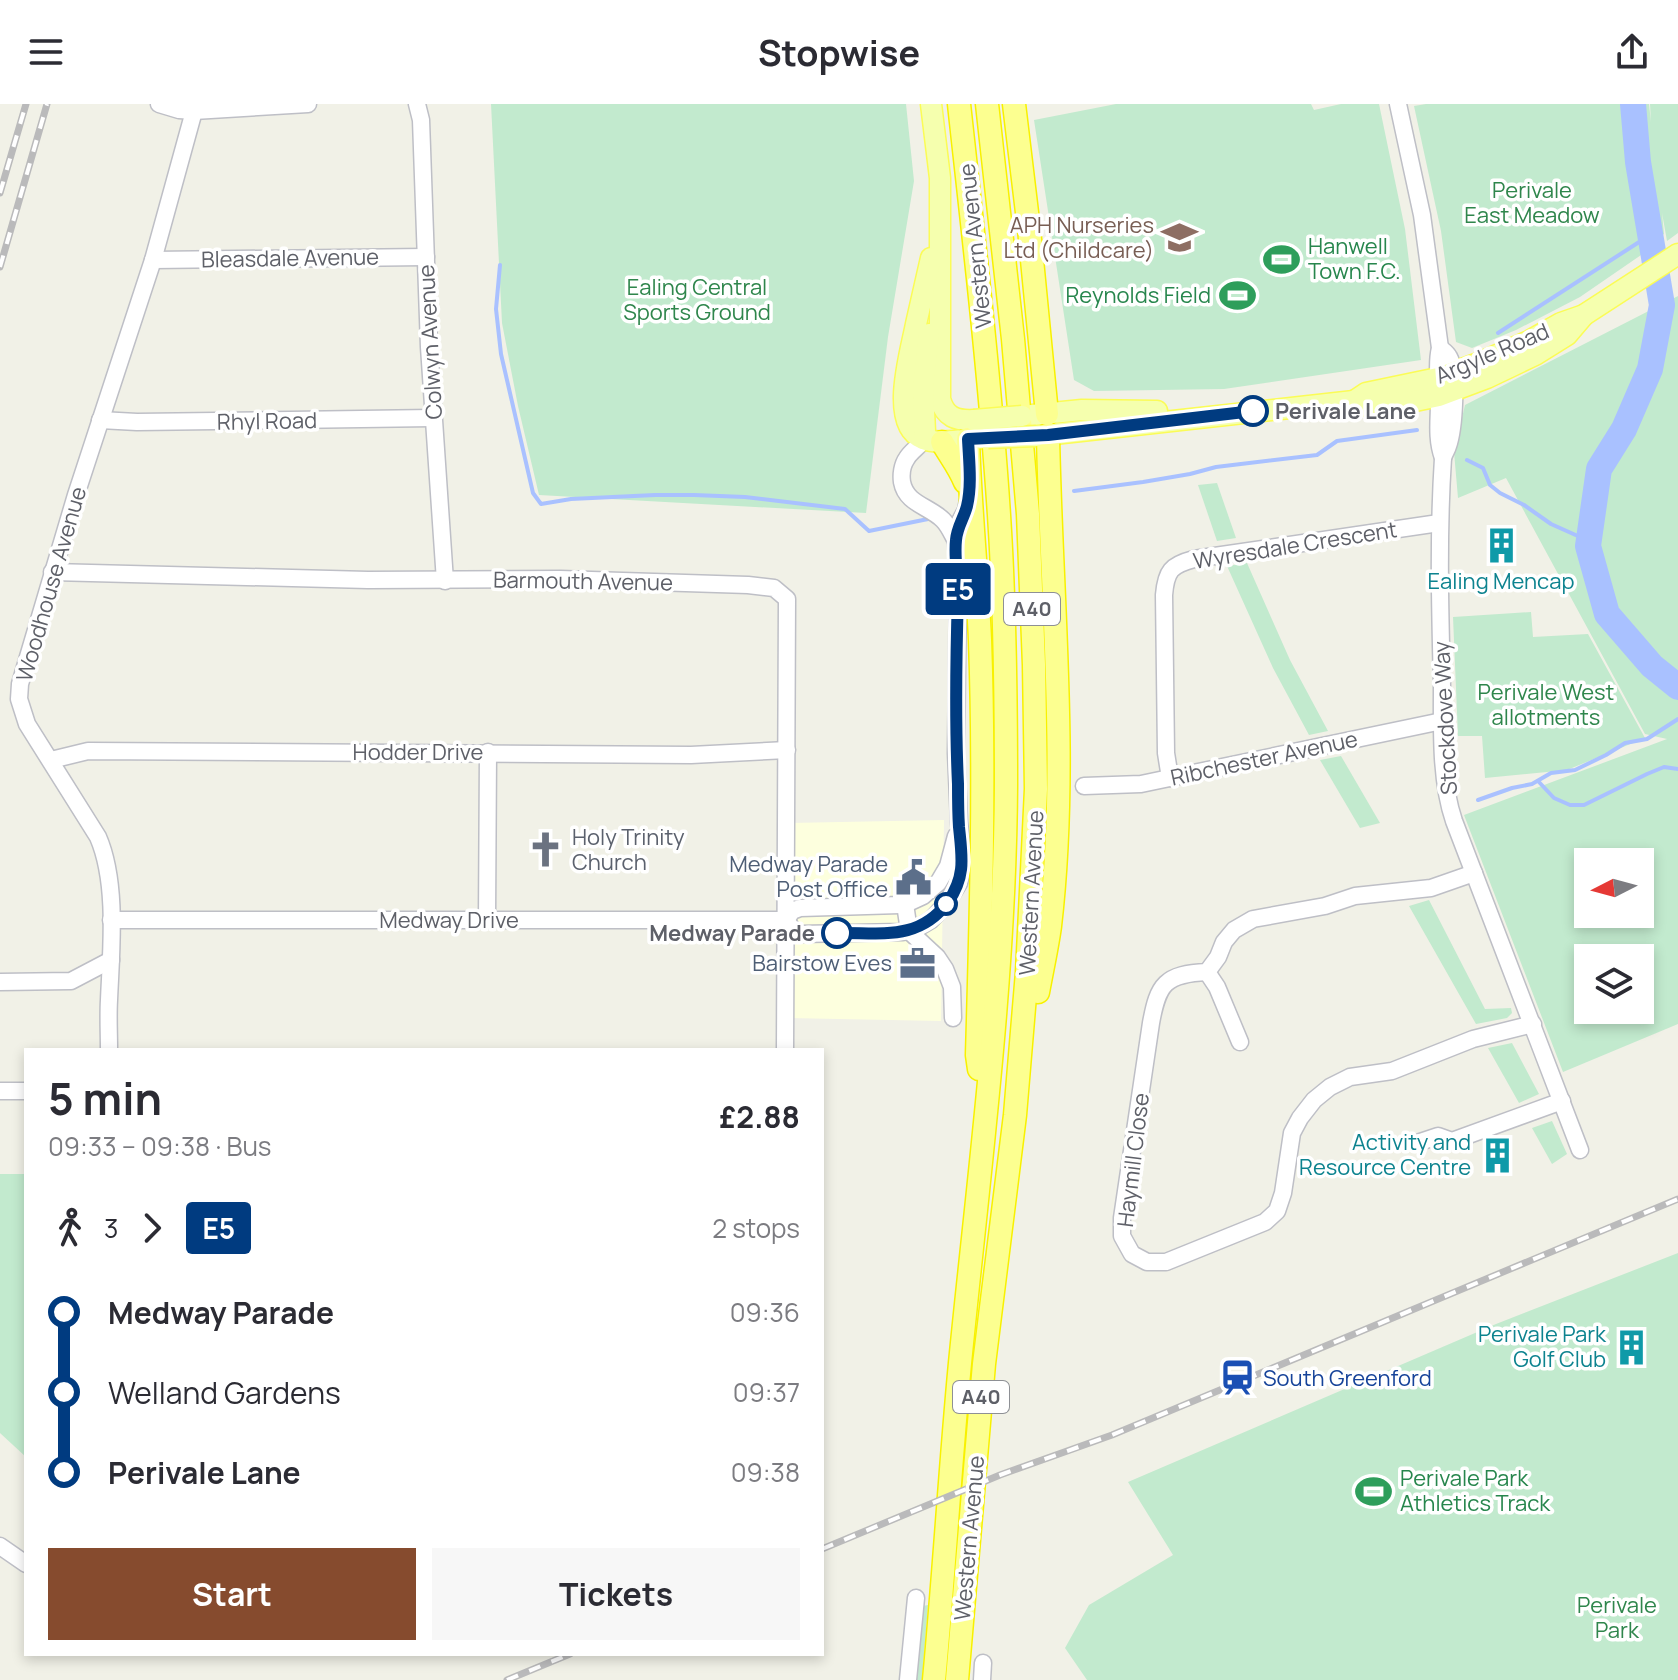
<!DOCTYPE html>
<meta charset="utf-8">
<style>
:root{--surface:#fff;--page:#f7f7f7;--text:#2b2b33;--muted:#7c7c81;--accent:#864b2e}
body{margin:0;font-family:Manrope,sans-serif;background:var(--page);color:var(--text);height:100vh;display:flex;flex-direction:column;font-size:30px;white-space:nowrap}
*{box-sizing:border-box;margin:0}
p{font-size:26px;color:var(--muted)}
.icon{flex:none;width:44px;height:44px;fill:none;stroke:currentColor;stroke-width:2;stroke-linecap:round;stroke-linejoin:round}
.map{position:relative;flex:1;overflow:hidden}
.sheet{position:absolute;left:24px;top:944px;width:800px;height:608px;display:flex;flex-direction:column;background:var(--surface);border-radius:0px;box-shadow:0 4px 12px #0003}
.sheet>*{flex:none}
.badge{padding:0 16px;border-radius:6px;font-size:28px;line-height:52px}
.needle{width:52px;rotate:264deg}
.buttons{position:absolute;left:1574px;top:744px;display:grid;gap:16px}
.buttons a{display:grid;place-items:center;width:80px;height:80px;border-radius:0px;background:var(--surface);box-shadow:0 4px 12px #0003;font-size:40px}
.map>.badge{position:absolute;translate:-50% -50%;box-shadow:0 0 0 4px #fff}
.legs{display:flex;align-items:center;gap:12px;height:88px;padding:0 24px;font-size:26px}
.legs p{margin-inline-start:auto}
.summary{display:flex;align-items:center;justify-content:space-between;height:136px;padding:0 24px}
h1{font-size:44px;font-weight:700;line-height:60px}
.primary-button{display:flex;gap:16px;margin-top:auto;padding:16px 24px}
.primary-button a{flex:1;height:92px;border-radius:0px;background:var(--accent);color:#fff;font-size:32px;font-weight:700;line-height:92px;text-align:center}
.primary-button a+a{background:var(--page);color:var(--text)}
ul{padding:0 24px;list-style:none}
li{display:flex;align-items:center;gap:28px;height:80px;font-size:30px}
li i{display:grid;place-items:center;width:12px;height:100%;margin:0 10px;background:currentColor}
li i::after{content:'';width:20px;height:20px;margin:-10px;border:6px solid;border-radius:50%;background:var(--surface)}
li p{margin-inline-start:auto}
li:first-child i{background:linear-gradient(#0000 50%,currentColor 0)}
li:last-child i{background:linear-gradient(currentColor 50%,#0000 0)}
header{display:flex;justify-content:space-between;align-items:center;height:104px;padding:0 24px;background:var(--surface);font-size:36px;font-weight:700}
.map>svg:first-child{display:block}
</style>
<header><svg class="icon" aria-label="menu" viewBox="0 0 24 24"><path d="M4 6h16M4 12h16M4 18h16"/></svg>Stopwise<svg class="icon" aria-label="share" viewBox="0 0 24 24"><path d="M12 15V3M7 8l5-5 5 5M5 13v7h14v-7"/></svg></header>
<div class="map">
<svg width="1678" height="1576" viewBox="0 0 1678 1576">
<rect width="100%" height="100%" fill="#f1f1e7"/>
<path fill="#fdffde" d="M944,716L941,917L788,914L789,719Z"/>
<g fill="#c2eace" fill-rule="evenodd">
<path d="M491,0H906L914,77L888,233L866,409L539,391L518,302L502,219Z"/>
<path d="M1116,0H1311L1314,6L1341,0H1379L1405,125L1421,256L1224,285L1094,287L1074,276L1034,16Z"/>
<path d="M1426,0H1649L1651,18L1650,0H1678V129L1667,137L1662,109L1664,130L1643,145L1644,149L1580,193L1516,226L1472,244L1456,238L1441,127L1414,2Z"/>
<path d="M1678,192V920L1563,968L1464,711L1667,635L1645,630L1506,374L1458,394L1454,348L1465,301ZM1588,758H1640V810H1588ZM1588,854H1640V906H1588Z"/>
<path d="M1217,379L1236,434L1217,437L1198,381Z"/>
<path d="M1247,459L1290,556L1328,627L1309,631L1273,564L1227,462Z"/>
<path d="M1531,508L1533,533L1588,530L1645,634L1567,666L1485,674L1482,632H1458L1453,513Z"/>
<path d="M1341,652L1380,719L1360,724L1320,656Z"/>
<path d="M1429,796L1485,905L1511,904L1512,909L1507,914L1476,920L1409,802Z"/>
<path d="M1512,939L1539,990L1519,999L1488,944Z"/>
<path d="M1552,1017L1567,1050L1552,1060L1532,1024Z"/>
<path d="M0,1070H26V1353L0,1329Z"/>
<path d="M1678,1149V1576H1087L1065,1544L1089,1501L1173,1451L1128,1378L1496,1220Z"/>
<path d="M928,1501L922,1576H914L923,1502Z"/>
</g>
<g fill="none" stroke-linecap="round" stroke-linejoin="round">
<g stroke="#a9c1ff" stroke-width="4">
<path d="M500,161L496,205L501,250L533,389L541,400L571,395L655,391H694L745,393L845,405L869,427L933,414"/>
<path d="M1498,229L1650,131"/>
<path d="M1467,356L1483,364L1490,381L1500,389L1524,401L1551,420L1589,437"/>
<path d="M1074,387L1143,378L1190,370L1216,363L1317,351L1337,337L1417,326"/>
<path d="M1538,677L1554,694L1570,701H1584L1647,670L1664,663L1678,665"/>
<path d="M1478,696L1512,684L1532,680L1551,669L1575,666L1606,651L1625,639L1647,635L1678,615"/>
</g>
<path stroke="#a9c1ff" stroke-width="26" d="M1633,0L1638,58L1662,201L1650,265L1624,325L1599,365L1588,442L1607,510L1652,562L1678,583"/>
<defs>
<g id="minor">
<path d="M159,0L179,6L194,7L308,0"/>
<path d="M417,0L421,16L429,243L445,477"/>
<path d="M1398,0L1422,111L1440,244C1436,260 1439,273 1439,289C1440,311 1435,332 1443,354C1438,430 1440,506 1442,582C1442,625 1440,676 1454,717L1580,1046"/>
<path d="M153,156L426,153"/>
<path d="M1440,244C1445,248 1447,249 1449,253C1458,269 1454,325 1448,342C1447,346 1444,350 1443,354"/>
<path d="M100,316L137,318L433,314"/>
<path d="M924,335C919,343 911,347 907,354C902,361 901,371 902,378C906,400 929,402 943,416C949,422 952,430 956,437"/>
<path d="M52,468L368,476L560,475L748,481L774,484L787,495L785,946"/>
<path d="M51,656L88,647L691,651L787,646"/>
<path d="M1170,674L1166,649L1164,491C1166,467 1171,461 1194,455L1439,419"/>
<path d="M1084,682L1141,680L1442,617"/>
<path d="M1474,769L1431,784L1355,792L1325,802L1253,815L1234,826L1224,838L1218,853L1207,868C1165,870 1158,880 1151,919L1122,1114V1132L1132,1150L1147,1158H1166L1265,1118L1277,1107L1283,1089L1292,1029L1300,1014L1314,996L1330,983L1350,973L1392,967L1473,935L1533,920"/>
<path d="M905,800L909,827L937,853L945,865L952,883L953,914"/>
<path d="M111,816H786"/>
<path d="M487,816L488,648"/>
<path d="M786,816L793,826L800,830L903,828L914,826L931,816L946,800L959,779L963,758L959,718L956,649L958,480L956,437L958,421L966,406L968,396"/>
<path d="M786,816L792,807L800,804L900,801L910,798L923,792L938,779L948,762L956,732"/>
<path d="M1207,868L1217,883L1240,938"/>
<path d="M0,878L71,877L111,856"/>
<path d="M109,946C109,929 108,912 109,896C111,847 118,779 98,733L27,620L19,595L20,580L76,391L153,156L194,7"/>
<path d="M0,987H26"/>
<path d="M1420,1038L1438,1032L1452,1037L1562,997"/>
<path d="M0,1442L26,1460"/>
<path d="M908,1576L916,1494"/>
<path d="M982,1576L983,1559"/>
</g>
<g id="major">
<path d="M931,0L940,74V295C945,313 956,317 974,316"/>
<path d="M931,154C926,176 921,198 916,220C911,247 888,321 923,335C938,341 967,335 984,334"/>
<path d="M1354,297L1366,289L1438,274L1481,258L1529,237L1561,219L1584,211L1678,150"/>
<path d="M1022,312L1082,306L1157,307"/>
<path d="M1036,332L1354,297L1367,302L1415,297L1439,292L1487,274L1535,251L1567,231L1584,211"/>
<path d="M924,335L925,328L923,284L929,230"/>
</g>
<g id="highway">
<path d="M1014,0L1029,125L1047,310"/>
<path d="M968,335C970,402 977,469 980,536C985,674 981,813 977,951L979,965"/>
<path d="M942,338C950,352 959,363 965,378"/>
<path d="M1038,888C1042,866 1047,844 1050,822C1069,659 1051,495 1048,331"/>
<path d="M934,1576C944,1471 950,1365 960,1259C979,1067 1005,875 1006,681C1006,591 1005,501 999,411C990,274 974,137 959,0"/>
<path d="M957,1576L984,1260L1015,1011L1027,868L1036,685L1034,561L1028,410L1013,235L987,0"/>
</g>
</defs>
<use href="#minor" stroke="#bebfc6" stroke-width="19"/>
<use href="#major" stroke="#fbfc56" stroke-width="23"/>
<use href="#highway" stroke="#f8f100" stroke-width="25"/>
<use href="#minor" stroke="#fff" stroke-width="16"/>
<use href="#major" stroke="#f5ffae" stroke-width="20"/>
<use href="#highway" stroke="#fcff90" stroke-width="22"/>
<defs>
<g id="rail">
<path d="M0,89L26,0"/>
<path d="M0,163L47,0"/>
<path d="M822,1445L1000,1371L1112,1331L1678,1095"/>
<path d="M507,1576L570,1550"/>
</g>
</defs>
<use href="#rail" stroke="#bababb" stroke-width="7"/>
<use href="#rail" stroke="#fff" stroke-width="4" stroke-dasharray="12" stroke-linecap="butt"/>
<defs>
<g id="major-bridge">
<path d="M974,316L1022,312"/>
<path d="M988,334L1036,332"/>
</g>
</defs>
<use href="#major-bridge" stroke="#fbfc56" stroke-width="23" stroke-linecap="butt"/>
<use href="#major-bridge" stroke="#f5ffae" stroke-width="20"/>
</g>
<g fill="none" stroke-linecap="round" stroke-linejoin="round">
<defs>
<path id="line-1" d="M837,829C880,828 918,838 948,798C966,772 962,753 959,723C958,708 958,694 958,680C955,617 956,554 958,491C958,473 954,454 956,436C957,423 964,414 967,402C972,381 969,357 968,335L1048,331L1253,307"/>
</defs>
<use href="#line-1" stroke="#fff" stroke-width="18"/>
<use href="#line-1" stroke="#003b80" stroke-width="12"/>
</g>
<defs>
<symbol id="school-bare" viewBox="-9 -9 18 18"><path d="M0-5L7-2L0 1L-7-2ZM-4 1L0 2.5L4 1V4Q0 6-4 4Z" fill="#8d6e63" stroke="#fff" stroke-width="2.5" paint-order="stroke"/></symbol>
<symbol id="stadium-bare" viewBox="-9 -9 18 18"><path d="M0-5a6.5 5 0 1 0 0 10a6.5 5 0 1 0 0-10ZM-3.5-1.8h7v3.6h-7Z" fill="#2e9e5b" stroke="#fff" stroke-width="2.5" paint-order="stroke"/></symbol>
<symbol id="building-bare" viewBox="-9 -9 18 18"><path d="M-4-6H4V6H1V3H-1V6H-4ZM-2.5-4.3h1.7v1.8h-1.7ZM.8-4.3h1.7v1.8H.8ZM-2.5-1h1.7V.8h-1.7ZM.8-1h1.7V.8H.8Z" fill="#0f9aa8" stroke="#fff" stroke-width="2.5" paint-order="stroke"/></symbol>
<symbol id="church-bare" viewBox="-9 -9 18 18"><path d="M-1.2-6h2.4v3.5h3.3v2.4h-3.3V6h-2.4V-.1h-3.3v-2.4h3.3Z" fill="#6b7280" stroke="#fff" stroke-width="2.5" paint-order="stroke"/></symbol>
<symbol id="civic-bare" viewBox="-9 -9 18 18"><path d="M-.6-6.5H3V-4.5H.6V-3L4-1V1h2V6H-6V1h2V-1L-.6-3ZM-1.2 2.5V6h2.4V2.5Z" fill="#5c6f8a" stroke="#fff" stroke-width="2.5" paint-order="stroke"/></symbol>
<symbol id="office-bare" viewBox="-9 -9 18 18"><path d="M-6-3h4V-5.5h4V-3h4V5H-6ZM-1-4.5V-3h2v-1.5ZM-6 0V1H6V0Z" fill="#5c6f8a" stroke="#fff" stroke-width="2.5" paint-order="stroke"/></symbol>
<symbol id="station-bare" viewBox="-9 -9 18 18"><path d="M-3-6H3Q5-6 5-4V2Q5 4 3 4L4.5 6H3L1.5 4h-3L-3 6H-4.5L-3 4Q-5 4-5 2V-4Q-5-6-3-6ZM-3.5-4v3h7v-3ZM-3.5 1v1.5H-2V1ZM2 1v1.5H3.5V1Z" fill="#1a4fb4" stroke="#fff" stroke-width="2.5" paint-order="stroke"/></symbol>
</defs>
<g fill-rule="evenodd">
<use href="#school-bare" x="1154" y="108" width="51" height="51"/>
<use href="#stadium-bare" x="1256" y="130" width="51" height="51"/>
<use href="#stadium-bare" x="1212" y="166" width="51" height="51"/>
<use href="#building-bare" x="1476" y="416" width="51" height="51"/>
<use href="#church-bare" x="520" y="720" width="51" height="51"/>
<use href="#civic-bare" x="888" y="748" width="51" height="51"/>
<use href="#office-bare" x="892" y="834" width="51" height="51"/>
<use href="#building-bare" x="1472" y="1026" width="51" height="51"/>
<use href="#building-bare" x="1606" y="1218" width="51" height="51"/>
<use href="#station-bare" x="1212" y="1248" width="51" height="51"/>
<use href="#stadium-bare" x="1348" y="1362" width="51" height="51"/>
</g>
<g fill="#fff" stroke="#003b80" stroke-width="4">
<circle cx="1253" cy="307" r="14"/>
<circle cx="946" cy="800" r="10"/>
<circle cx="837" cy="829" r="14"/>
</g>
<g text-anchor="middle" stroke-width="7" stroke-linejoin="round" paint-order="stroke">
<g fill="#fff" stroke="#8e9095" stroke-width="2">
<rect x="1004" y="489" width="56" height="32" rx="6"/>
<rect x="953" y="1277" width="56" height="32" rx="6"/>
</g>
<g font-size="20" font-weight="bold" fill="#5e6068">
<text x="1032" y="512">A40</text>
<text x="981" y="1300">A40</text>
</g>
<g font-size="22" fill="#2f864c" stroke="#fff">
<text x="1532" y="94">Perivale<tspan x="1532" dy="25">East Meadow</tspan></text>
<text x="697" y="191">Ealing Central<tspan x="697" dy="25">Sports Ground</tspan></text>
<text x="1546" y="596">Perivale West<tspan x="1546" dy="25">allotments</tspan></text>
<text x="1617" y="1509">Perivale<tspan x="1617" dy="25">Park</tspan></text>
</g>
<g font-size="22" fill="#785e54" stroke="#fff" text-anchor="end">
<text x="1154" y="129">APH Nurseries<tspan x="1154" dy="25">Ltd (Childcare)</tspan></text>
</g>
<g font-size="22" fill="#5e6068" stroke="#fff">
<text transform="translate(975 142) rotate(-96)" y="8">Western Avenue</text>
<text transform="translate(290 154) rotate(-1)" y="8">Bleasdale Avenue</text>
<text transform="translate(430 238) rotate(-93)" y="8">Colwyn Avenue</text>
<text transform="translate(1492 249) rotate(-23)" y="8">Argyle Road</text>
<text transform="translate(267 317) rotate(-1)" y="8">Rhyl Road</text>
<text transform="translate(1295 441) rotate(-9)" y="8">Wyresdale Crescent</text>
<text transform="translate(583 477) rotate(1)" y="8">Barmouth Avenue</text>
<text transform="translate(51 480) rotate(-74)" y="8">Woodhouse Avenue</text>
<text transform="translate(1445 614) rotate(-93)" y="8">Stockdove Way</text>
<text x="418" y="656">Hodder Drive</text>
<text transform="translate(1264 654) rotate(-12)" y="8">Ribchester Avenue</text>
<text transform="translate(1031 789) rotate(-87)" y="8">Western Avenue</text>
<text x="449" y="824">Medway Drive</text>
<text transform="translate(1133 1056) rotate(-83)" y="8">Haymill Close</text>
<text transform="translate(969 1434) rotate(-85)" y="8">Western Avenue</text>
</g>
<g font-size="22" fill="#27864d" stroke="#fff" text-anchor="start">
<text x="1308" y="150">Hanwell<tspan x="1308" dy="25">Town F.C.</tspan></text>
<text x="1211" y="199" text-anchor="end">Reynolds Field</text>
<text x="1400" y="1382">Perivale Park<tspan x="1400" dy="25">Athletics Track</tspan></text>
</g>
<g font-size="22" font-weight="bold" fill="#5e6068" stroke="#fff" text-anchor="start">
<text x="1275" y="315">Perivale Lane</text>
<text x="815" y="837" text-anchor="end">Medway Parade</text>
</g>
<g font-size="22" fill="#0d838f" stroke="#fff" text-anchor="end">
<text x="1501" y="485" text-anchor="middle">Ealing Mencap</text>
<text x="1471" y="1046">Activity and<tspan x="1471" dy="25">Resource Centre</tspan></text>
<text x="1606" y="1238">Perivale Park<tspan x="1606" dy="25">Golf Club</tspan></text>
</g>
<g font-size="22" fill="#5b616d" stroke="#fff" text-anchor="start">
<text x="572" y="741">Holy Trinity<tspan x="572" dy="25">Church</tspan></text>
</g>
<g font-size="22" fill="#4e5e75" stroke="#fff" text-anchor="end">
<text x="888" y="768">Medway Parade<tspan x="888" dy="25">Post Office</tspan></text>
<text x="892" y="867">Bairstow Eves</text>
</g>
<g font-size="22" fill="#164399" stroke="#fff" text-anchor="start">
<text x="1263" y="1282">South Greenford</text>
</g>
</g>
</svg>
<div class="buttons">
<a><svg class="needle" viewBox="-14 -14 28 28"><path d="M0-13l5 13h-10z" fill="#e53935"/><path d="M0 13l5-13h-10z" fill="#7c7c81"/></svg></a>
<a><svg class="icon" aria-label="layers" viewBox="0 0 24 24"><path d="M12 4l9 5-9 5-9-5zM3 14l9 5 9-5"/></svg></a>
</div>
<b class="badge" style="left:958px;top:485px;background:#003b80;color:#fff">E5</b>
<section class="sheet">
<div class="summary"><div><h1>5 min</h1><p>09:33 – 09:38 · Bus</p></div><b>£2.88</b></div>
<div class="legs"><svg class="icon" aria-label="walk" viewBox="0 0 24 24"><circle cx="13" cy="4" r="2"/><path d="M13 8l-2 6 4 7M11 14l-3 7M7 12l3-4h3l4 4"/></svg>3<svg class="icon" aria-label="forward" viewBox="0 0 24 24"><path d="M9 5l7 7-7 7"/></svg><b class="badge" style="background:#003b80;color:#fff">E5</b><p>2 stops</p></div>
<ul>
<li><i style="color:#003b80"></i><b>Medway Parade</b><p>09:36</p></li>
<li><i style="color:#003b80"></i><span>Welland Gardens</span><p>09:37</p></li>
<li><i style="color:#003b80"></i><b>Perivale Lane</b><p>09:38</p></li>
</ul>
<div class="primary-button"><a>Start</a><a>Tickets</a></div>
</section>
</div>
